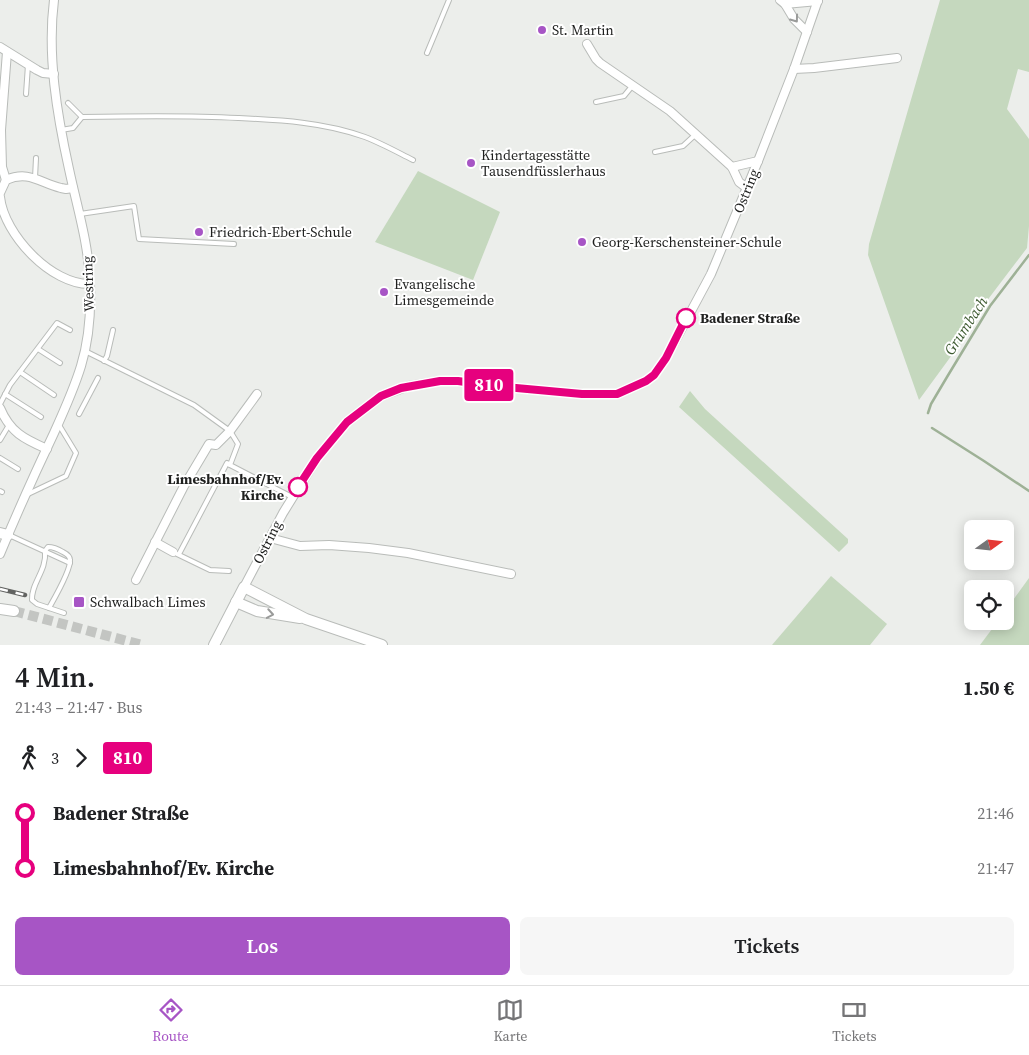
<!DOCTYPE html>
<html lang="de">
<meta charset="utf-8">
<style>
:root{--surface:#fff;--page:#f6f6f6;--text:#202124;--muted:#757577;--line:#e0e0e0;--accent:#a755c5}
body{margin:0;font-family:"Source Serif 4",serif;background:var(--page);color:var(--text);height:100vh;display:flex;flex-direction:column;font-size:19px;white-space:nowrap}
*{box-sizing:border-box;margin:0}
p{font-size:16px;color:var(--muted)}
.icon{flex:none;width:28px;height:28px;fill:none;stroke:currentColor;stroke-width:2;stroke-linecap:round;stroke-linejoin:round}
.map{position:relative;height:645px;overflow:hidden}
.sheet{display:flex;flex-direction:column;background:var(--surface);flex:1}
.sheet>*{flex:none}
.badge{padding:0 10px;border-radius:4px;font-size:18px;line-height:32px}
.needle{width:32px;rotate:75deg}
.fabs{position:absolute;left:964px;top:520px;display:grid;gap:10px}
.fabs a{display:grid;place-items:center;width:50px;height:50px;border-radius:8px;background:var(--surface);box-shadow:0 2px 12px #0003;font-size:25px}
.map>.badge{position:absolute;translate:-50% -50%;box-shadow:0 0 0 2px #fff}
.legs{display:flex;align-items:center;gap:8px;height:55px;padding:0 15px;font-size:16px}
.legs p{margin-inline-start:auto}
.headline{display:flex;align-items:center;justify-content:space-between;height:85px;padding:0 15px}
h1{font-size:28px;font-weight:600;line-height:38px}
.action{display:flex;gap:10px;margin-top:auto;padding:10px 15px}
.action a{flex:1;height:58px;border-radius:8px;background:var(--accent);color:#fff;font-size:20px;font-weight:600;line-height:58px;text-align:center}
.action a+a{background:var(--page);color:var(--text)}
ul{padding:0 15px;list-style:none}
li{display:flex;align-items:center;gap:18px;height:55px;font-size:19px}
li i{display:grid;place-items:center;width:8px;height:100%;margin:0 6px;background:currentColor}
li i::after{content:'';width:12px;height:12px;margin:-6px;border:4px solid;border-radius:50%;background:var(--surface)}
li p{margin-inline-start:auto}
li:first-child i{background:linear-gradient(#0000 50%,currentColor 0)}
li:last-child i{background:linear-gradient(currentColor 50%,#0000 0)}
.dock{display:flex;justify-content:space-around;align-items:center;height:70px;border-top:1px solid var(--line);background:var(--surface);font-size:14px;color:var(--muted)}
.dock a{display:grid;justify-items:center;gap:2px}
.dock .current{color:var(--accent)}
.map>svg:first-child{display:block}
</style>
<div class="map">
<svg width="1029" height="645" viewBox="0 0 1029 645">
<rect width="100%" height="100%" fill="#eceeeb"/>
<g fill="#c5d8be">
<path d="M940,0H1029V72L1018,69L1007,109L1029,139V226L1027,248L989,298L968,333L919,400L868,255L869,244Z"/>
<path d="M418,171L500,212L473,280L375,242Z"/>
<path d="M690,391L705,409L848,539V543L839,552L679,407Z"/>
<path d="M831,576L887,624L870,645H772Z"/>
<path d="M1029,578V645H980L998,621H1005V611Z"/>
</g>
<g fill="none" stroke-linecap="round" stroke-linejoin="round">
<g stroke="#9eb196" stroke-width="2.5">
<path d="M928,413L931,404L947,377L990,306L1029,255"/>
<path d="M932,428L984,461L1029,491"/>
</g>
<path stroke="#c3c5c2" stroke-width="10" stroke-dasharray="10 5" stroke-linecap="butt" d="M14,611L142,645"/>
<defs>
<g id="lane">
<path d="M427,53L449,0"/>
<path d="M26,94L28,65"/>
<path d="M596,102L624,96L633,85"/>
<path d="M68,103L82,117C134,116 186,115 238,118C280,120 324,122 365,137C381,143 397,152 413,160"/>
<path d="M61,130L73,128L82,117"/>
<path d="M655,152L683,146L696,134"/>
<path d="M35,178L36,158"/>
<path d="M80,214L134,206L139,239L234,244"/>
<path d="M38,349L60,363"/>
<path d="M85,351L194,405L230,431L238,444L230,465L292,497"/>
<path d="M104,361L107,356L113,330"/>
<path d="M20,372L54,395"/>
<path d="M5,394L41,417"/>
<path d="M0,404L10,385L57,323L70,330"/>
<path d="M79,414L98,378"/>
<path d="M0,440L9,425"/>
<path d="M0,458L18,469"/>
<path d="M0,491L2,492"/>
<path d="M28,494L66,476L76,453L59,425"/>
<path d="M9,535L70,563"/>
<path d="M45,551C47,571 31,583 32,600L37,604L64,613"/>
<path d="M45,551L48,547C54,547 58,549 63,552C67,554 70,556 70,560C71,570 54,599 49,608"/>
<path d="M177,554L210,570L229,571"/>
<path d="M179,554L227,463L230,465"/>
</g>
<g id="street">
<path d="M780,0L785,4L794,19L807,32"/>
<path d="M785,4L818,1"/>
<path d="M587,44L596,59L600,63L670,111L732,167L739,182L747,188"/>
<path d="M0,47L37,70L43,73L54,74"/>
<path d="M794,69L814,68L897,58"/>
<path d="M732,167L758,161"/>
<path d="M6,180L2,167L1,130L7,52"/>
<path d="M0,193L6,180C29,170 40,183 61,188L66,189L73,188"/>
<path d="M0,197C4,235 52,285 90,284"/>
<path d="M0,408C10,432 24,439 47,449"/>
<path d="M270,538L300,546L329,545L369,548L408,553L511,574"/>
<path d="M155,542L173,552"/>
<path d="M0,554C17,513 35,473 54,433C64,411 74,389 81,366C89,340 91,311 90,284C89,245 77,207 69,169C57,115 47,55 54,0"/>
<path d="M136,580L184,486L209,444L216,445L230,431L257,394"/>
<path d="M244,587L283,513L317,458L347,422L381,396L409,386L439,381H458L495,386L583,394H617L646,381L654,375L666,358L711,274L758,161L794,69L818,0"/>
</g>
<g id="secondary">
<path d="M0,533L8,535"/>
<path d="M236,602L257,611L300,618"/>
<path d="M0,609L14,611"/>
<path d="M214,645L244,587L306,619L382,645"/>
</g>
</defs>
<use href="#lane" stroke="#b9bcb9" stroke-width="6"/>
<use href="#street" stroke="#b9bcb9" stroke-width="10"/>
<use href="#secondary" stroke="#b9bcb9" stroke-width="12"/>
<use href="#lane" stroke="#fff" stroke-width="4"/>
<use href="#street" stroke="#fff" stroke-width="8"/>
<use href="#secondary" stroke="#fff" stroke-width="10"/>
<defs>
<path id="rail" d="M0,589L25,595"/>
</defs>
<use href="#rail" stroke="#626361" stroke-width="4.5"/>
<use href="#rail" stroke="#fff" stroke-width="2.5" stroke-dasharray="8" stroke-linecap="butt"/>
</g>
<defs><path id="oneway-chevron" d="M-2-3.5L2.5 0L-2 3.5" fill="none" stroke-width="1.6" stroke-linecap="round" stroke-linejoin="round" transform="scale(1.25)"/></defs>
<g stroke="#9a9b9a">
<use href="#oneway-chevron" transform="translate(795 19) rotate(54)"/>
<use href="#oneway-chevron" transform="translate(270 614) rotate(10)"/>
</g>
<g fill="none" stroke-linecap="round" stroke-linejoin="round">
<defs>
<path id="line-1" d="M298,487L317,458L347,422L381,396L401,388L440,381H458L495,386L582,394H617L646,381L654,375L666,358L686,318"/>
</defs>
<use href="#line-1" stroke="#fff" stroke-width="11"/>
<use href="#line-1" stroke="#e6007e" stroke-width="8"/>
</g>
<g fill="#a755c5" stroke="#fff" stroke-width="2">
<circle cx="542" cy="30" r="5"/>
<circle cx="471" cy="163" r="5"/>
<circle cx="199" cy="232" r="5"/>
<circle cx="582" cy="242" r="5"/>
<circle cx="384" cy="292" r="5"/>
<rect x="73" y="596" width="12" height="12" rx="2.5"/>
</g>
<g fill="#fff" stroke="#e6007e" stroke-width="2.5">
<circle cx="686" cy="318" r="9"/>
<circle cx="298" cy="487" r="9"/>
</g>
<g text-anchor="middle" stroke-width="4" stroke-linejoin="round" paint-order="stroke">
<g font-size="14" fill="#1f201f" stroke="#fff" text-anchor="start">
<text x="552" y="35">St. Martin</text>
<text x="481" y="160">Kindertagesstätte<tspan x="481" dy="16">Tausendfüsslerhaus</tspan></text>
<text x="209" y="237">Friedrich-Ebert-Schule</text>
<text x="592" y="247">Georg-Kerschensteiner-Schule</text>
<text x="394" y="289">Evangelische<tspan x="394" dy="16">Limesgemeinde</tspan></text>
<text x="90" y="607">Schwalbach Limes</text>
</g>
<g font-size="14" fill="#1f201f" stroke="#fff">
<text transform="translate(746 191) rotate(-68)" y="5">Ostring</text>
<text transform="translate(88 284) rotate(-92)" y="5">Westring</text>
<text transform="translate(267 542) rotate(-63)" y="5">Ostring</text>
</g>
<g font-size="14" font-weight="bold" fill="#1f201f" stroke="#fff" text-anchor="start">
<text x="700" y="323">Badener Straße</text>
<text x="284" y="484" text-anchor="end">Limesbahnhof/Ev.<tspan x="284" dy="16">Kirche</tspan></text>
</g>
<g font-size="15" font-style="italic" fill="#3d5a30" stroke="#fff">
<text transform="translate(966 326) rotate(-57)" y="5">Grumbach</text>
</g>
</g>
</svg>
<div class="fabs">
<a><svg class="needle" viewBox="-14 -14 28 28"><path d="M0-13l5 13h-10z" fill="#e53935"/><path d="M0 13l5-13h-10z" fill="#757577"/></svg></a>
<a><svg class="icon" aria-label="locate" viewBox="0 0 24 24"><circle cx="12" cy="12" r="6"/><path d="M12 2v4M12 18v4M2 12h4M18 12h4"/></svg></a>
</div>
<b class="badge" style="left:489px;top:385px;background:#e6007e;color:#fff">810</b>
</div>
<section class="sheet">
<div class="headline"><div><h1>4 Min.</h1><p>21:43 – 21:47 · Bus</p></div><b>1.50 €</b></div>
<div class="legs"><svg class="icon" aria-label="walk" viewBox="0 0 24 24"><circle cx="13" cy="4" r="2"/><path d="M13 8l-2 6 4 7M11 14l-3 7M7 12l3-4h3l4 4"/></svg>3<svg class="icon" aria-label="forward" viewBox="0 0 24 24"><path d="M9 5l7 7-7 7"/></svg><b class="badge" style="background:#e6007e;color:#fff">810</b></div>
<ul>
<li><i style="color:#e6007e"></i><b>Badener Straße</b><p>21:46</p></li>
<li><i style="color:#e6007e"></i><b>Limesbahnhof/Ev. Kirche</b><p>21:47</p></li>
</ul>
<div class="action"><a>Los</a><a>Tickets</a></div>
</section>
<nav class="dock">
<a class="current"><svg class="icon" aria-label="directions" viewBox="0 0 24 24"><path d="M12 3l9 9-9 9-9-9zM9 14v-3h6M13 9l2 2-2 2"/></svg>Route</a>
<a><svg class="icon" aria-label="map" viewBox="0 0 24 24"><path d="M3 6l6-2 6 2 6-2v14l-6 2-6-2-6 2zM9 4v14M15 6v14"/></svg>Karte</a>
<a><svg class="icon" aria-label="tickets" viewBox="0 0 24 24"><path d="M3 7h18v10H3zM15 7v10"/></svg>Tickets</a>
</nav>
